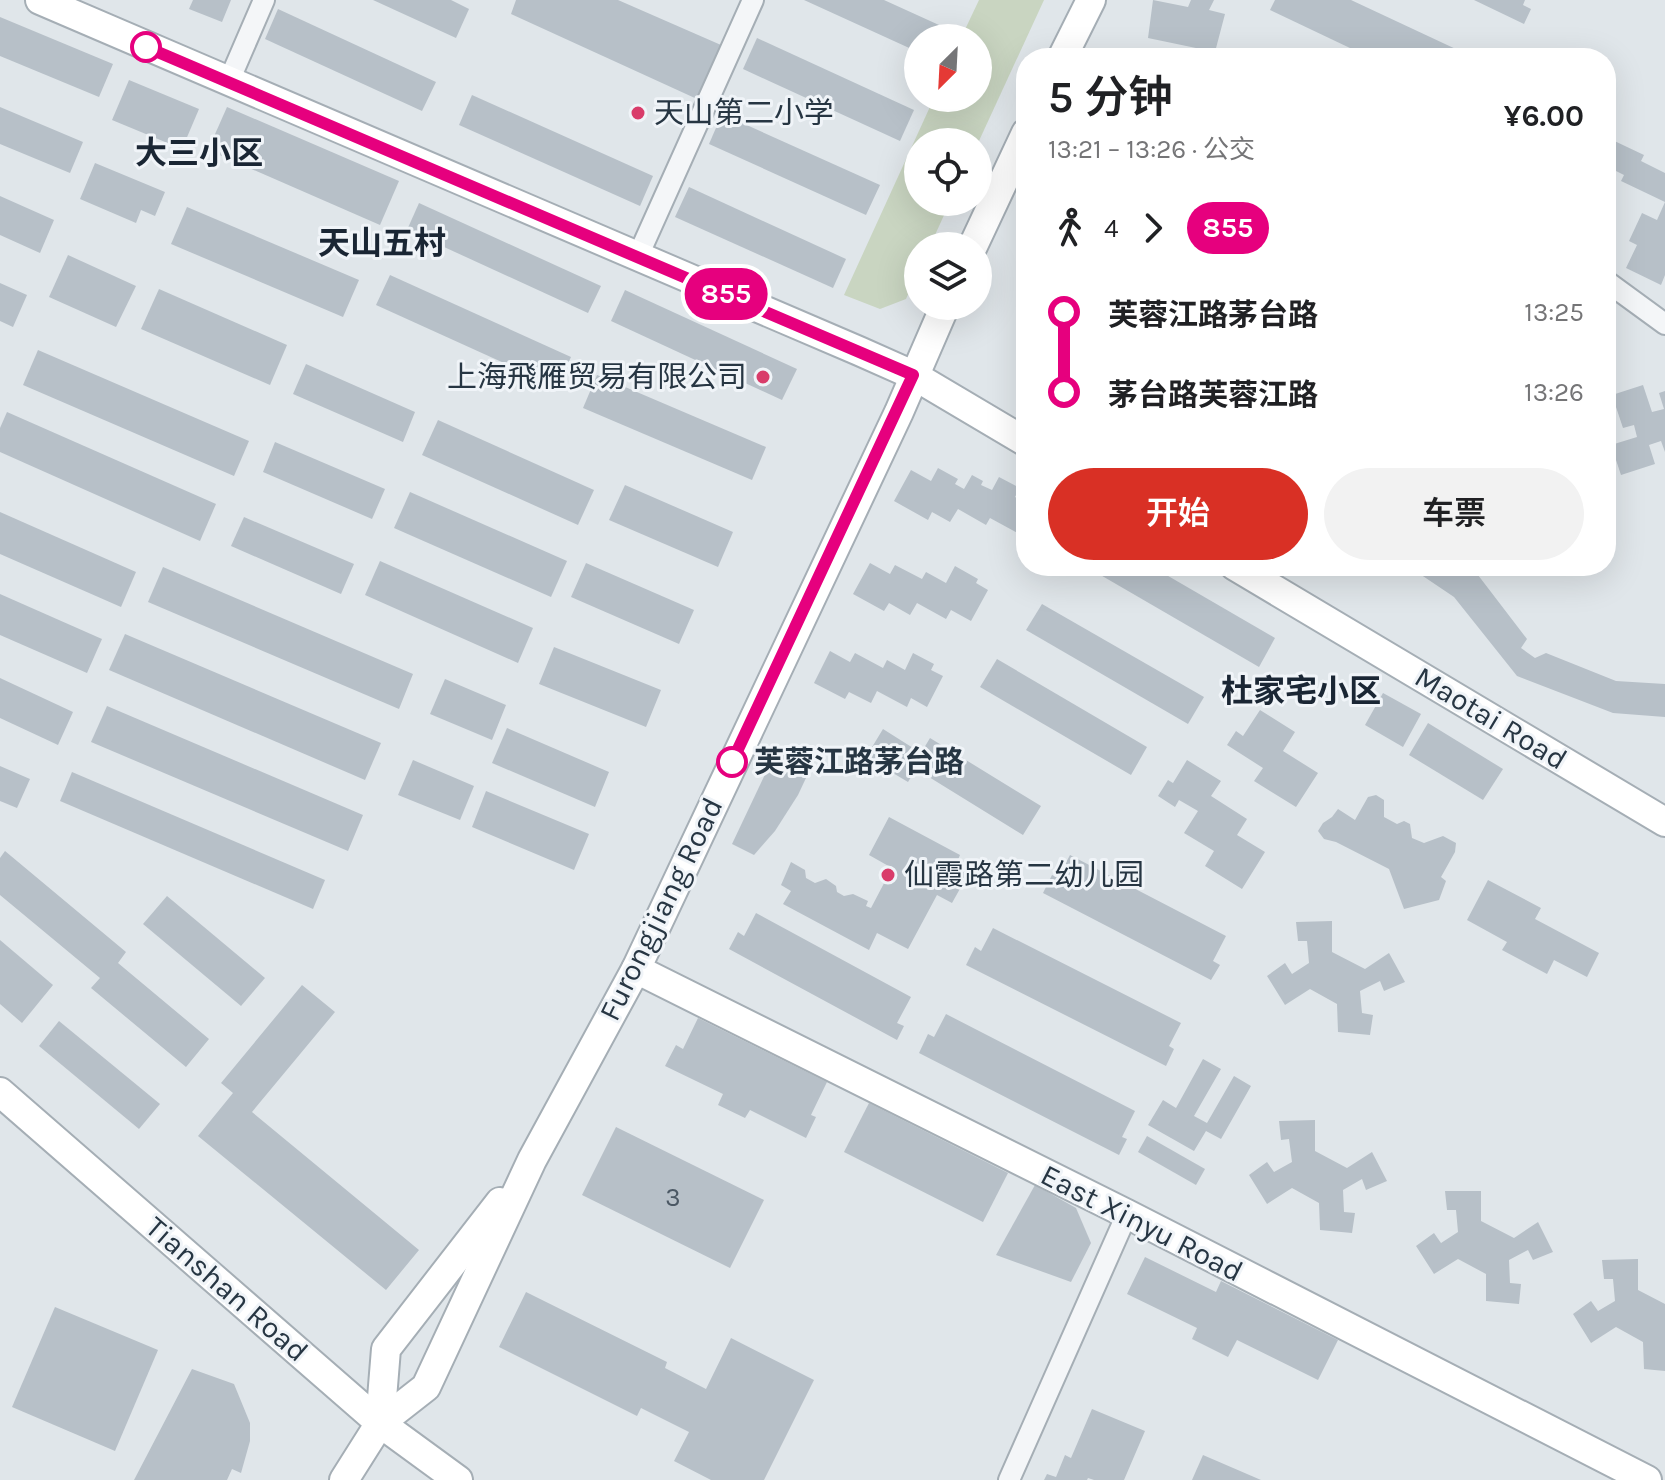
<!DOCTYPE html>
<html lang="zh">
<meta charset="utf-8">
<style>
:root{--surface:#fff;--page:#f2f2f2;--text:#202124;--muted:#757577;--accent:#d93025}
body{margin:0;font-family:Karla,"Noto Sans SC",sans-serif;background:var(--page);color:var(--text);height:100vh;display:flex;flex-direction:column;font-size:30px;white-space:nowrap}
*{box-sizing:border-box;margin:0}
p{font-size:26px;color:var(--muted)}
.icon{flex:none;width:44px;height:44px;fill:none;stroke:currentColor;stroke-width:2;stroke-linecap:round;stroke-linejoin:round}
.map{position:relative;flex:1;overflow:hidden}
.panel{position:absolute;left:1016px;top:48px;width:600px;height:528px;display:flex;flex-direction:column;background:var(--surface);border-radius:32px;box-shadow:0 8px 32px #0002}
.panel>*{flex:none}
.badge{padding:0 16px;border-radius:26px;font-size:28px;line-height:52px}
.needle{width:52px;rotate:204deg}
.tools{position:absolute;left:904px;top:24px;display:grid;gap:16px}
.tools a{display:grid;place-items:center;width:88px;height:88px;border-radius:50%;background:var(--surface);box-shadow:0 8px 32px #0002;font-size:40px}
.map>.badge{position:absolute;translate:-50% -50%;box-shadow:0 0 0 4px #fff}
.legs{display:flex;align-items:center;gap:12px;height:88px;padding:0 32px;font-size:26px}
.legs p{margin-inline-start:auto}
.head{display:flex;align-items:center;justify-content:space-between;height:136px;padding:0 32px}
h1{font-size:44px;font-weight:600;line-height:60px}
.primary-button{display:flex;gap:16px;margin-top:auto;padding:16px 32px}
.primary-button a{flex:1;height:92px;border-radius:48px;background:var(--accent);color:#fff;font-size:32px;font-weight:600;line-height:92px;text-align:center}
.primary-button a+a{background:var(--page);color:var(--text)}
ul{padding:0 32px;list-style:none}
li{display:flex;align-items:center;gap:28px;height:80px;font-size:30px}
li i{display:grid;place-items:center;width:12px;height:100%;margin:0 10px;background:currentColor}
li i::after{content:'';width:20px;height:20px;margin:-10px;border:6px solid;border-radius:50%;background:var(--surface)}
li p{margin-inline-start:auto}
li:first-child i{background:linear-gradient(#0000 50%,currentColor 0)}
li:last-child i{background:linear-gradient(currentColor 50%,#0000 0)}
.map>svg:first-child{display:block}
</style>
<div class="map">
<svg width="1665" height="1480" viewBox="0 0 1665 1480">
<rect width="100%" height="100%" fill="#e0e6ea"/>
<path fill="#c9d5c1" d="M979,0H1044L978,143L918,142V202H950L930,246H918V272L906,299L880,309L844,295L934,98H978V38H961Z"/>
<g fill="#b7c0c8">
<path d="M193,0H231L222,22L189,9Z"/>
<path d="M373,0H451L469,9L456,38Z"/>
<path d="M516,0H618L721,45L697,99L511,14Z"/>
<path d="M804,0H884L950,30L947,38H918V52Z"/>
<path d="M1153,0L1188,7L1191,0H1214L1209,10L1225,14L1215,52L1148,38Z"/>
<path d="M1275,0H1351L1475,58H1371L1270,10Z"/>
<path d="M1474,0H1525L1523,5L1531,9L1524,24Z"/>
<path d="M278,9L436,82L422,111L265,39Z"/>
<path d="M0,17L113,64L99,97L0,56Z"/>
<path d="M757,38L914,110L900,141L743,69Z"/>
<path d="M129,80L199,109L182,149L112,120Z"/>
<path d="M472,95L653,176L640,206L459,125Z"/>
<path d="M0,107L83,142L70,173L0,144Z"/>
<path d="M227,107L399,181L380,225L208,150Z"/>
<path d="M722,114L880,185L866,215L709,144Z"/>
<path d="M1606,137L1644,155L1641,161L1665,173V275L1661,285L1626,268L1637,245L1629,241L1642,213L1657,220L1665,202L1621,181L1624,175L1606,166Z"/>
<path d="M95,163L165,192L155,216L141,210L136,223L80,199Z"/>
<path d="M689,187L846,259L833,288L675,217Z"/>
<path d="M0,196L54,220L40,253L0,235Z"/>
<path d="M419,203L601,286L588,313L407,230Z"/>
<path d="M187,207L359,280L343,317L171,244Z"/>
<path d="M68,255L136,286L116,327L49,297Z"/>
<path d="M390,275L571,357L557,387L376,305Z"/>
<path d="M0,283L27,295L13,327L0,321Z"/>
<path d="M159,289L287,345L270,385L141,329Z"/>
<path d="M625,290L797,369L782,400L611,321Z"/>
<path d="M38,350L249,441L234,476L23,385Z"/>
<path d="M306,364L415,412L403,442L293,394Z"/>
<path d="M597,375L766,447L752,480L583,408Z"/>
<path d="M1643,385L1652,412L1664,409L1659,393L1665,391V452L1661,441L1649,445L1655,464L1621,475L1611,445L1637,437L1634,425L1623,428L1612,395Z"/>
<path d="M7,412L216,504L200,541L0,452V428Z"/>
<path d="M438,420L594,490L578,525L422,455Z"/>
<path d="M275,442L385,489L372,519L263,472Z"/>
<path d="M938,468L958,479L955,484L964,489L972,475L983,481L981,485L992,490L999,477L1020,488L1015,497L1026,503V548L1017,543L1021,535L990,518L986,525L958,509L950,522L932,512L928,520L894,501L911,470L931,481Z"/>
<path d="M625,485L733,532L718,567L609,520Z"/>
<path d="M410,492L567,561L551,597L394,528Z"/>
<path d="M0,512L136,572L121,607L0,554Z"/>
<path d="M244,517L354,564L341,594L231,546Z"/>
<path d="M380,561L533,628L518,663L365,595Z"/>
<path d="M586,563L694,610L679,644L571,597Z"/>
<path d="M870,563L890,574L895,565L922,579L926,572L946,583L955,566L978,579L976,583L988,590L971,621L951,610L946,619L917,603L910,615L889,603L884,611L853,594Z"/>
<path d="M1085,566H1151L1275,638L1259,667Z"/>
<path d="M1408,566H1464L1478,575L1527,639L1521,648L1535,658L1546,653L1616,681L1665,684V717L1613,713L1517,676L1454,597Z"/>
<path d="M163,567L413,674L399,709L148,602Z"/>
<path d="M0,594L102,639L87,673L0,635Z"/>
<path d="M1042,604L1204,697L1188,724L1026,630Z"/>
<path d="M125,634L381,743L365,780L109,670Z"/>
<path d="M554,647L661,690L646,727L539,684Z"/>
<path d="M830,651L850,662L855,653L883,668L887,660L905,670L913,653L934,664L931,670L943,676L927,707L911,698L907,707L877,691L871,703L849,692L845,699L814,683Z"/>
<path d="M997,659L1147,747L1131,775L980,687Z"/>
<path d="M0,678L73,712L58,745L0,718Z"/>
<path d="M445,679L506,705L492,740L430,714Z"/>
<path d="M1383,693L1421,714L1403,747L1365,725Z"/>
<path d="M107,706L363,815L348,851L91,742Z"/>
<path d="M1260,710L1295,732L1283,751L1318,773L1296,807L1254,781L1263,768L1227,745L1236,731L1243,736Z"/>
<path d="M1428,723L1503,769L1483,800L1409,755Z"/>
<path d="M507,728L609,772L595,807L492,763Z"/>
<path d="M883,729L921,753L930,738L1041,806L1023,835L916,769L908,782L866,757Z"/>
<path d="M778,747L813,763L798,795L775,831L754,855L732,844Z"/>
<path d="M413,760L474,786L460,820L398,795Z"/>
<path d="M1187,760L1221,781L1211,796L1247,819L1237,835L1265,852L1242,889L1205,866L1214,851L1184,833L1198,811L1179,800L1175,807L1158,796L1168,780L1173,783Z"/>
<path d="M0,766L30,779L17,808L0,801Z"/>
<path d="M72,772L325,880L313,909L60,801Z"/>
<path d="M486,791L589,834L574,870L472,827Z"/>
<path d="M1376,795L1384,800V817L1397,824L1404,821L1410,824L1412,838L1424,843L1443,836L1456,843L1455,852L1441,877L1446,881L1439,900L1404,909L1389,869L1336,842L1324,839L1318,831L1323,823L1332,817L1338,809L1355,820L1368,797Z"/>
<path d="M889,817L960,855L957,862L971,869L952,903L937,895L908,949L877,933L869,950L783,904L791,891L781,885L791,862L805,870L806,878L815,883L826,879L836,886L837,892L844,896L853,894L868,901L866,906L871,908L892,868L869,855Z"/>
<path d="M5,851L126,952L118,963L209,1039L186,1067L91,988L100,978L0,895V858Z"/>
<path d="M1070,855L1226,936L1213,961L1220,965L1211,980L1043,893L1052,875L1058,878Z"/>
<path d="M1488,880L1541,908L1535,919L1599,953L1587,977L1554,960L1547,974L1502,950L1507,942L1467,920Z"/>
<path d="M167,896L265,978L241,1006L143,924Z"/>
<path d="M756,913L911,997L897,1023L904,1026L897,1040L729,949L738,932L744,936Z"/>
<path d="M1332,921V952L1365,969L1389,953L1405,982L1384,991L1380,981L1360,991L1362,1013L1373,1015L1370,1035L1338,1032L1337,1004L1310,989L1285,1005L1267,976L1285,963L1292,974L1309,963L1307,941H1298L1296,922Z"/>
<path d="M993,928L1181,1023L1169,1046L1174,1049L1166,1066L966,965L975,947L981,951Z"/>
<path d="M0,940L53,985L22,1023L0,1004Z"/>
<path d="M302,985L335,1012L252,1112L419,1250L386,1290L198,1136L233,1093L221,1083Z"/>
<path d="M946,1014L1135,1111L1122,1137L1127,1139L1119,1155L919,1053L928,1034L934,1037Z"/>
<path d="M698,1018L827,1082L811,1115L816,1117L806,1138L750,1110L745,1118L718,1105L723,1094L665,1066L676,1045L683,1049Z"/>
<path d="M59,1021L160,1104L139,1129L39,1046Z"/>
<path d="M1203,1059L1221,1069L1194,1116L1207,1123L1234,1076L1251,1086L1221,1139L1206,1131L1194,1151L1148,1125L1163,1100L1176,1108Z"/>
<path d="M869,1103L1008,1173L983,1222L844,1152Z"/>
<path d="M1315,1120V1151L1347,1168L1372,1152L1387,1181L1366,1190L1362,1179L1343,1190L1344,1212L1355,1213L1352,1233L1320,1230L1319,1203L1292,1188L1267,1204L1249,1175L1267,1162L1274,1172L1292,1162L1289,1139L1281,1140L1279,1121Z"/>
<path d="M616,1127L764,1200L730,1268L582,1195Z"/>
<path d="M1147,1136L1205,1169L1196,1185L1138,1152Z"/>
<path d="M1035,1185L1076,1208L1091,1243L1071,1282L996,1255Z"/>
<path d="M1445,1191H1481V1221L1514,1238L1538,1222L1553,1252L1533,1260L1528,1250L1509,1260L1510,1283L1521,1284L1519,1304L1486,1301V1274L1458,1259L1434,1274L1416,1246L1434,1233L1441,1243L1458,1232L1456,1210H1447Z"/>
<path d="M1145,1257L1216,1292L1221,1281L1338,1340L1318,1380L1237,1340L1228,1357L1192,1339L1197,1328L1127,1294Z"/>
<path d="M1638,1259V1290L1665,1304V1371L1644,1369L1643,1342L1616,1327L1591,1343L1573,1314L1591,1301L1598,1311L1615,1301L1613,1279H1604L1602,1260Z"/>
<path d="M526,1292L667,1362L665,1368L706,1389L731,1338L814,1380L764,1480H711L674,1461L689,1432L641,1408L637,1416L499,1347Z"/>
<path d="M55,1307L158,1350L115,1451L12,1407Z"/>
<path d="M192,1369L234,1384L250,1423V1441L241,1473L232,1469L227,1480H134Z"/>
<path d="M1092,1409L1145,1431L1124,1480H1094L1088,1478L1087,1480H1044L1047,1474L1056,1477L1065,1455L1071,1458Z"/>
<path d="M1203,1455L1261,1480H1192Z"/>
</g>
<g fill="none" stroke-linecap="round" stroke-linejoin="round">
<defs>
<g id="street">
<path d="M229,81L264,0"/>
<path d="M638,256L753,0"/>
<path d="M1606,281L1665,324"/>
<path d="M1009,1480L1127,1214"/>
</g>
<g id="secondary">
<path d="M40,0L859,351L913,375L1026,442"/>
<path d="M1062,58L1091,0"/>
<path d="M973,246L1026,133"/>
<path d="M1235,566L1665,822"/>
<path d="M636,969L1127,1214L1647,1480"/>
<path d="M0,1092L380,1423L458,1480"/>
<path d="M380,1423L386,1349L500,1202"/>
<path d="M344,1480L380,1423L426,1387L532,1160L636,969L899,412L945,306"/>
</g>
</defs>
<use href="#street" stroke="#a5aeb5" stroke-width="24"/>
<use href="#secondary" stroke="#a5aeb5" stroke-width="32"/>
<use href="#street" stroke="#f4f6f8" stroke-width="20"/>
<use href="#secondary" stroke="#fff" stroke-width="28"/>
</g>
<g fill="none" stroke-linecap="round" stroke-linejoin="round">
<defs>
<path id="line-1" d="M146,47L913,375L732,762"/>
</defs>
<use href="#line-1" stroke="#fff" stroke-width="18"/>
<use href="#line-1" stroke="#e6007e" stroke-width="12"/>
</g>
<g fill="#fff" stroke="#e6007e" stroke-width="4">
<circle cx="146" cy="47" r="14"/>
<circle cx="732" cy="762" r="14"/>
</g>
<g fill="#d93c6a" stroke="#f0f4f8" stroke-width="3">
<circle cx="638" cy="113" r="8"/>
<circle cx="763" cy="377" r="8"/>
<circle cx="888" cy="875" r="8"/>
</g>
<g text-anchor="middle" stroke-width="6" stroke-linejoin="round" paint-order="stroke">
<g font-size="26" fill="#4b5864">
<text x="673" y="1206">3</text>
</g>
<g font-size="30" fill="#273643" stroke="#f0f4f8" text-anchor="start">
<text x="654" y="123">天山第二小学</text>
<text x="747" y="387" text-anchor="end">上海飛雁贸易有限公司</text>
<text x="904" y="885">仙霞路第二幼儿园</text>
</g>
<g font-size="30" fill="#273643" stroke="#f0f4f8">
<text transform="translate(1491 718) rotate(31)" y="10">Maotai Road</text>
<text transform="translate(661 909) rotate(-64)" y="10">Furongjiang Road</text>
<text transform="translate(1142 1223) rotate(27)" y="10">East Xinyu Road</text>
<text transform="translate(227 1289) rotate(41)" y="10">Tianshan Road</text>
</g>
<g font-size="30" font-weight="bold" fill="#273643" stroke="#f0f4f8" text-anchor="start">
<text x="754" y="772">芙蓉江路茅台路</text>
</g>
<g font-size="32" font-weight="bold" fill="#1a2634" stroke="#f0f4f8">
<text x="199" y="164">大三小区</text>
<text x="382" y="254">天山五村</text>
<text x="1301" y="702">杜家宅小区</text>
</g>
</g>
</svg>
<div class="tools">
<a><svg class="needle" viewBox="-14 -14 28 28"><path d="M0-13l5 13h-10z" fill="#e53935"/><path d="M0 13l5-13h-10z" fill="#757577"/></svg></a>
<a><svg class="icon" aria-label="locate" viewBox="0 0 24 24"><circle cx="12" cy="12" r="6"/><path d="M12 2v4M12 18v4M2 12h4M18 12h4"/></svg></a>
<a><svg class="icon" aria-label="layers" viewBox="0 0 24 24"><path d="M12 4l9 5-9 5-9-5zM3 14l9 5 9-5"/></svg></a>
</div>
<b class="badge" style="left:726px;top:294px;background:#e6007e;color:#fff">855</b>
<section class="panel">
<div class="head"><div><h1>5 分钟</h1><p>13:21 – 13:26 · 公交</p></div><b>¥6.00</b></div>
<div class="legs"><svg class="icon" aria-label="walk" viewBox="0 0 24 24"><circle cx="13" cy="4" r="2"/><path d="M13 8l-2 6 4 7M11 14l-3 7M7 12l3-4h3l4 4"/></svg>4<svg class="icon" aria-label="forward" viewBox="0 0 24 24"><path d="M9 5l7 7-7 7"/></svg><b class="badge" style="background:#e6007e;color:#fff">855</b></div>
<ul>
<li><i style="color:#e6007e"></i><b>芙蓉江路茅台路</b><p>13:25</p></li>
<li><i style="color:#e6007e"></i><b>茅台路芙蓉江路</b><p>13:26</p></li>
</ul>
<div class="primary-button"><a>开始</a><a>车票</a></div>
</section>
</div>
